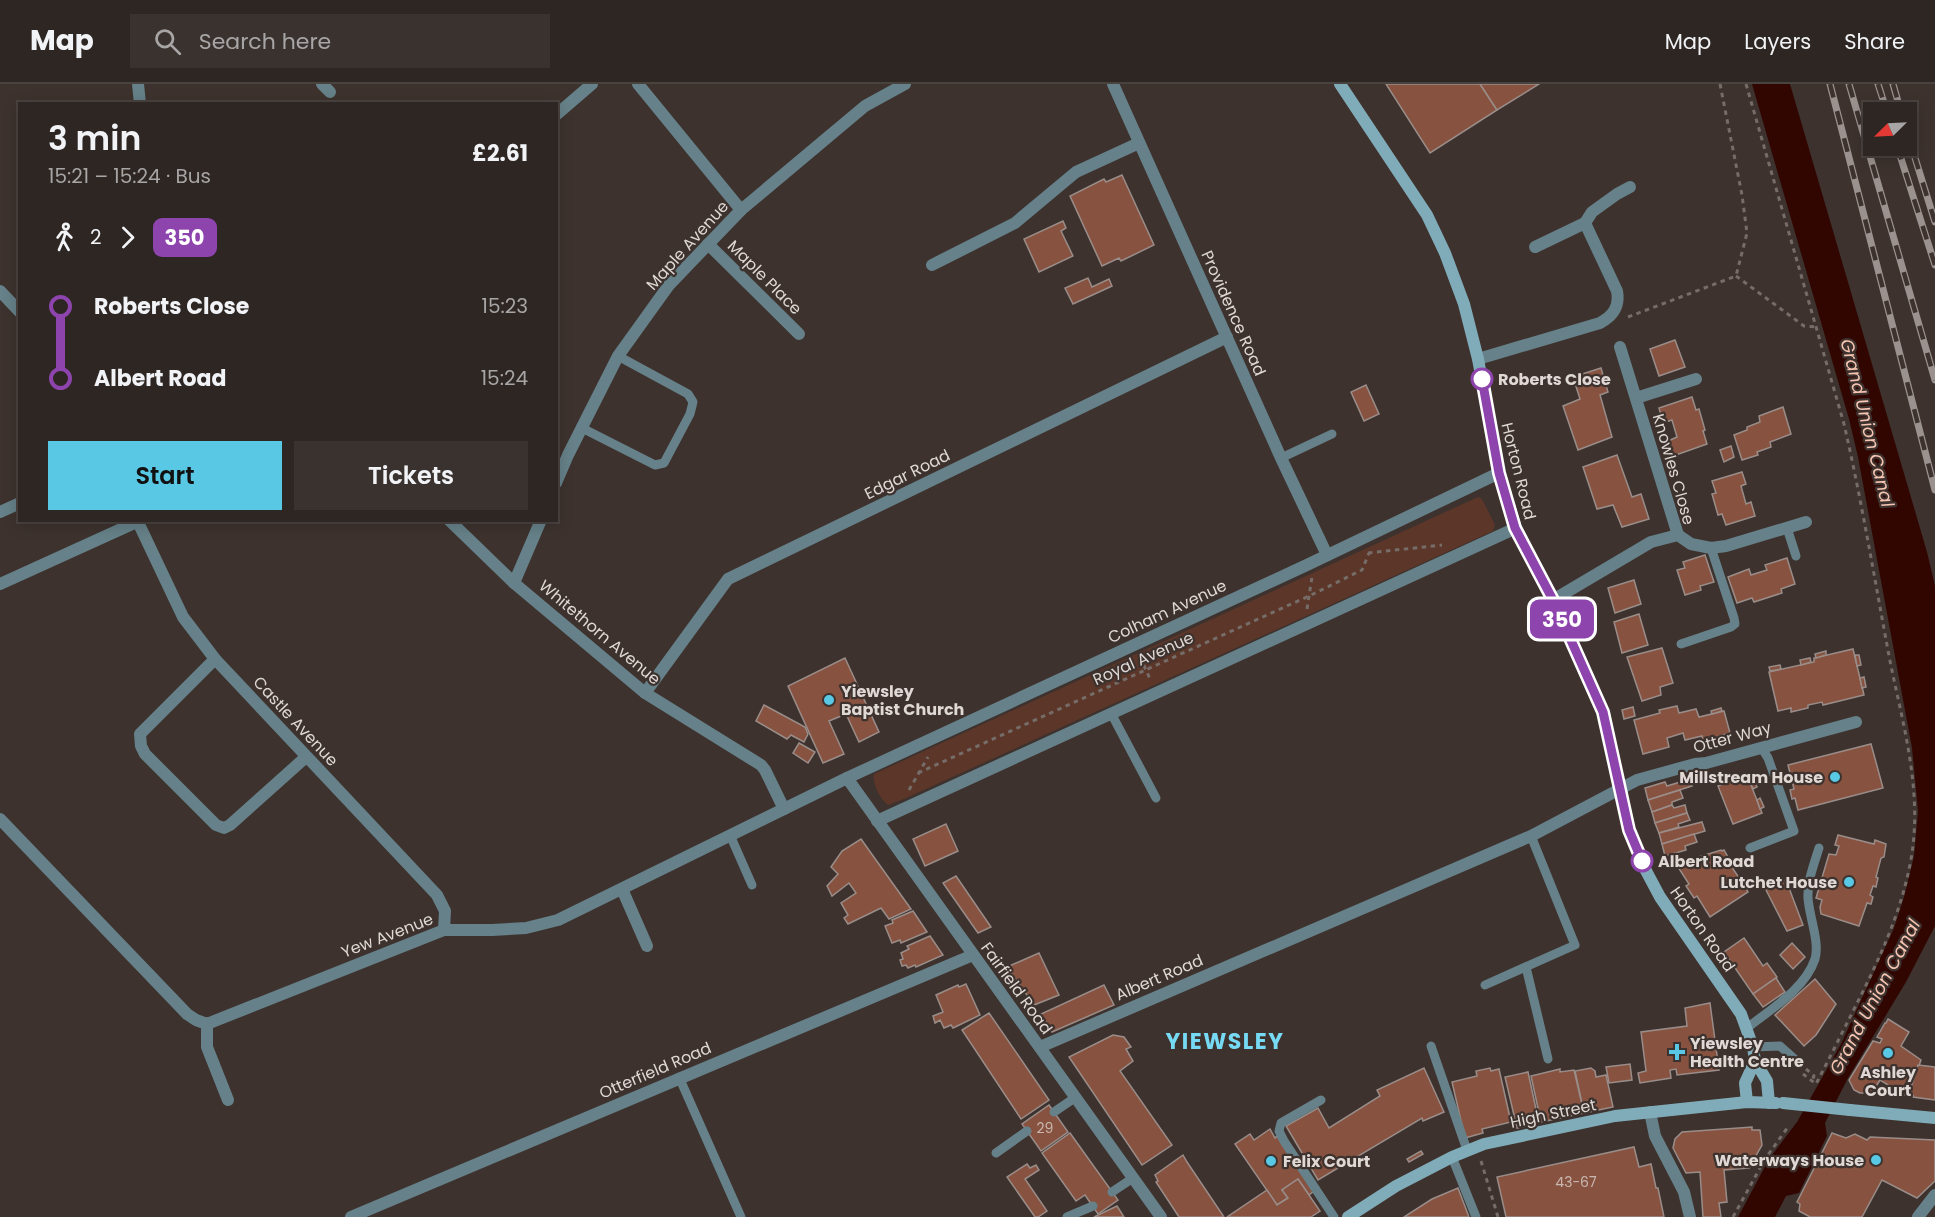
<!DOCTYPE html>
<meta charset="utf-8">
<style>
:root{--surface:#2e2622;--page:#3a322f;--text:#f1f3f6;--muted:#a7a5a5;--line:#494340;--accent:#59c8e5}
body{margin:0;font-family:Poppins,sans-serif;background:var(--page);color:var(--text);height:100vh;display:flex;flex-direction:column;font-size:22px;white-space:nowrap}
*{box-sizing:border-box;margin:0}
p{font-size:20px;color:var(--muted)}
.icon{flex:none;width:33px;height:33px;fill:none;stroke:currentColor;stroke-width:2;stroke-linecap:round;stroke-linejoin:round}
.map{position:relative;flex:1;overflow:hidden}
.drawer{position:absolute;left:18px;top:18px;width:540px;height:420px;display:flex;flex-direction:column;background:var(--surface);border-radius:0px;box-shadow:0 3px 15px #0003,0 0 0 2px var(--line)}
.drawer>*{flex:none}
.badge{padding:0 12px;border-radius:9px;font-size:21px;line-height:39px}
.needle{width:39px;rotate:246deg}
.controls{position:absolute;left:1863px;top:18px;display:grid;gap:12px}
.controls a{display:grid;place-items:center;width:54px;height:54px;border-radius:0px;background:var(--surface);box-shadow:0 3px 15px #0003,0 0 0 2px var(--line);font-size:30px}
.map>.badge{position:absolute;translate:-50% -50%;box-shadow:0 0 0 3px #fff}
.legs{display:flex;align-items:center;gap:9px;height:66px;padding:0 30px;font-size:20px}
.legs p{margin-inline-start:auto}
.overview{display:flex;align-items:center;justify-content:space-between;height:102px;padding:0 30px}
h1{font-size:33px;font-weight:600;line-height:45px}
.button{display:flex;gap:12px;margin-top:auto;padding:12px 30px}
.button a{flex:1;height:69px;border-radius:0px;background:var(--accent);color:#111;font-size:24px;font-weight:600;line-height:69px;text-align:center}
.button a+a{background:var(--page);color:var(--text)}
ul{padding:0 30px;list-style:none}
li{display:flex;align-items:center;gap:21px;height:72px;font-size:22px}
li i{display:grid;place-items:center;width:9px;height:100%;margin:0 8px;background:currentColor}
li i::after{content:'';width:15px;height:15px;margin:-8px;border:4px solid;border-radius:50%;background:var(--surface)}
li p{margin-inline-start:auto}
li:first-child i{background:linear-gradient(#0000 50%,currentColor 0)}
li:last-child i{background:linear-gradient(currentColor 50%,#0000 0)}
header{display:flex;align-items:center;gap:36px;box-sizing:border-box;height:84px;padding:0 30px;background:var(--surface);border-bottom:2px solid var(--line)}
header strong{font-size:28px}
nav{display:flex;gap:33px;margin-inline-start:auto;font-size:21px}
.search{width:420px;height:54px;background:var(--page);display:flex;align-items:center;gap:15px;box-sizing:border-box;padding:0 21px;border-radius:0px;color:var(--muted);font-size:22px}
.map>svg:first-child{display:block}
</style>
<header>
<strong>Map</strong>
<div class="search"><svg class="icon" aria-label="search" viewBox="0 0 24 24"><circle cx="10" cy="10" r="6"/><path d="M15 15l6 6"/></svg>Search here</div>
<nav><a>Map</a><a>Layers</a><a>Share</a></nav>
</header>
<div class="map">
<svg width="1935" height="1133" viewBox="0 0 1935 1133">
<rect width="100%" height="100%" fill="#3d322e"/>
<path fill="#5b3629" d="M1478,413L1482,415L1495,441L1493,447L904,715L888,721C880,716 872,699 874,690Z"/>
<path fill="#320600" d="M1752,0H1790L1927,468L1935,502V842L1906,898L1848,994L1825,1039L1827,1052L1799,1109L1786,1112L1775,1133H1738L1769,1075L1797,1038L1841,960L1894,844L1904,813L1914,772L1918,727L1912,664L1858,373L1849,335Z"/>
<g fill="#875340" stroke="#9a8d89" stroke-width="1.5">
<path d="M1386,0H1480L1497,26L1430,69Z"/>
<path d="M1480,0H1539L1497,26Z"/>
<path d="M1122,91L1154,161L1121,177L1119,174L1102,182L1070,112L1104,95L1106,98Z"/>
<path d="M1063,137L1066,144L1061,147L1073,172L1039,188L1024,155Z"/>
<path d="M1088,194L1092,203L1109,195L1112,202L1073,220L1065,204Z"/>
<path d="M1675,256L1685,283L1659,292L1650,265Z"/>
<path d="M1601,284L1608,308L1600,311L1612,353L1578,366L1563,322L1580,315L1573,293Z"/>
<path d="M1366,301L1379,330L1364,337L1351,308Z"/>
<path d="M1692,313L1696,326L1699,325L1705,346L1703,347L1707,360L1673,372L1668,357L1677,353L1672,336L1663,339L1659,324Z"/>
<path d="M1783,323L1791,350L1770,358L1771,363L1757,368L1758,371L1742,376L1734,351L1747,346V343L1760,338L1759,332Z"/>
<path d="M1731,362L1734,373L1724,378L1720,366Z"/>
<path d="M1617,371L1632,413L1641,410L1649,435L1622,443L1613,421L1597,425L1583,383Z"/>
<path d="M1742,388L1746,400L1741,402L1746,420L1751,418L1755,432L1726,441L1722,430L1718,431L1712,410L1716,409L1712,397Z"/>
<path d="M1705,471L1714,498L1700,502L1701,506L1685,511L1677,486L1685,484L1683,478Z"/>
<path d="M1787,474L1795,500L1781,505L1782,509L1754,518L1752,514L1737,519L1728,493L1749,485L1751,491L1767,486L1765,481Z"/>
<path d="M1634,496L1641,520L1615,529L1608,504Z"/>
<path d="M1639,530L1648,561L1622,569L1614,538Z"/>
<path d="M1662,564L1673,599L1660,603L1661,611L1642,617L1627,573Z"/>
<path d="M1853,565L1864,611L1823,621L1822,618L1808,621V624L1791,628V624L1778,627L1769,588L1814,578V574Z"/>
<path d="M1826,567V571L1816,574L1815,570Z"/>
<path d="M1855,571H1859L1861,581L1857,582Z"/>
<path d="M845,574L879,648L859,658L846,630L829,637L844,670L823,679L788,602Z"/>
<path d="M1810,574L1811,578L1801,581L1800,576Z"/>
<path d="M1780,581L1781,585L1770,587L1769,583Z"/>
<path d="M1864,593L1866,603L1862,604L1860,594Z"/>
<path d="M764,621L805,643L808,650L804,658L791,651L787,655L756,637Z"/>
<path d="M1677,622L1679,629L1696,625L1699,633L1724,627L1730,649L1703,657L1702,652L1685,656L1683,649L1667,654L1669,663L1643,670L1634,636L1660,629L1659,626Z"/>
<path d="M1633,623L1635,632L1624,635L1622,626Z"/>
<path d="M1721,624L1722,627L1712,630L1711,627Z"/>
<path d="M799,659L815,668L808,679L793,669Z"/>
<path d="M1871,660L1883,704L1798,726L1795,714L1792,715L1790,706L1794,705L1788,681Z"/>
<path d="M1747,691L1762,729L1733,740L1718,702Z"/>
<path d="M1753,693L1757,703L1753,705L1749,695Z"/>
<path d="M1690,695L1692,702L1648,716L1645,704L1665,698L1667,702Z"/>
<path d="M1680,706L1683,714L1672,718V721L1652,728L1648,716Z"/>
<path d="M1760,714L1764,723L1760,725L1757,716Z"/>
<path d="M1672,721L1674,724L1685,721L1687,729L1655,739L1652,728Z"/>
<path d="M1687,729L1690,736L1678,740L1679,743L1659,749L1655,739Z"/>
<path d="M1702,738L1705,747L1662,760L1659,749Z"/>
<path d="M946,740L958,767L925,782L913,755Z"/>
<path d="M1694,750L1697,758L1685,762L1686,766L1665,772L1662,760Z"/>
<path d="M1838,751L1874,760L1875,756L1886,760L1884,773L1881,774L1876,793L1878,794L1876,803L1873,802L1870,811L1873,813L1871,820L1867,819L1859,842L1821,830L1820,823L1822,816L1816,814L1829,770L1836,771L1839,762L1835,761Z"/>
<path d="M861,755L911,825L889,835L881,824L848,840L844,834L848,831L841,819L856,809L849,799L832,812L827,802L838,790L831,783L842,767Z"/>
<path d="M1721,766L1722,767L1724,766L1728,773L1726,774L1729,778L1731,776L1736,783L1733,785L1742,798L1744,797L1749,804L1747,806L1748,808L1710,833L1697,812L1694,814L1686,802L1689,800L1676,780Z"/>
<path d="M956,792L991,843L978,849L943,799Z"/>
<path d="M1786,796L1803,841L1787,847L1766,806L1772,801Z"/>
<path d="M913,827L927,848L901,859L900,856L892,859L885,842L893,839L892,836Z"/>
<path d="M930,852L943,871L916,883L915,881L908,884L906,881L902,882L900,876L903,875L901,869L909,865L907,862Z"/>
<path d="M1744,854L1763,882L1767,879L1777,893L1753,910L1724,868Z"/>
<path d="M1792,859L1805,873L1793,885L1780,871Z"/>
<path d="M1039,869L1059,911L1034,921L1007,883Z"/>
<path d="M1776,894L1785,908L1763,923L1753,910Z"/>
<path d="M1815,895L1836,920L1816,951L1804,962L1775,931Z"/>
<path d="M966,900L980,931L953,944L951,941L944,944L940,936L935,939L933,932L943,928L936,911L958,901L959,903Z"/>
<path d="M1104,901L1114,921L1052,948L1041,930Z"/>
<path d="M1710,919L1719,986L1677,991L1676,985L1670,986L1671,994L1640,999L1638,989L1646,987L1641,948L1687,942L1685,924Z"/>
<path d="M989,929L1049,1016L1021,1035L962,946Z"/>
<path d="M1888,935L1909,948L1901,962L1921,976L1908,1013L1880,996L1872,1009H1860L1854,1006L1849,996L1873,957L1880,959L1882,955L1877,953L1885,939H1886Z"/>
<path d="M1113,951L1124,953L1131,963L1126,965L1133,977L1120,987L1172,1061L1142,1081L1069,973Z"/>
<path d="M1630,980L1632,996L1609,999L1606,983Z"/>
<path d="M1918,981L1935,983V1016L1913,1013V1011L1909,1010Z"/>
<path d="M1424,984L1444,1028L1423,1037L1422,1034L1318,1096L1286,1042L1318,1024L1329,1044L1380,1012L1377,1006Z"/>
<path d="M1490,984L1491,987L1499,985L1511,1038L1482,1045L1483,1049L1465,1054L1452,998L1477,992L1476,987Z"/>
<path d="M1591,984L1595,987L1596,993L1606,991L1613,1023L1584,1029L1575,987Z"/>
<path d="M1560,985V988L1574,986L1584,1029L1541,1038L1531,992Z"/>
<path d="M1528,988L1539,1039L1517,1044L1505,993Z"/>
<path d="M1049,1021L1068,1048L1041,1067L1022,1040Z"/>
<path d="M1752,1043V1046H1760L1762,1061L1749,1084L1724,1086L1727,1118L1719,1119L1721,1133H1703L1700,1088L1686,1089L1673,1064L1675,1055L1682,1048Z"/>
<path d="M1270,1045L1275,1054L1277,1052L1314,1107L1309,1111L1298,1095L1282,1106L1288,1114L1277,1121L1235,1060L1250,1050L1254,1056Z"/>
<path d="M1070,1049L1118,1116L1098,1130L1085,1111L1076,1117L1042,1069Z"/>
<path d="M1832,1049L1846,1054L1855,1050L1867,1056L1870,1053L1935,1056V1097L1917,1114L1882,1096L1862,1133H1810L1799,1127L1800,1120L1797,1118Z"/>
<path d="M1634,1063L1639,1083L1651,1080L1656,1104H1658L1664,1133H1506L1497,1093Z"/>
<path d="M1421,1067L1423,1070L1409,1078L1407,1075Z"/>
<path d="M1183,1071L1187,1078L1224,1133H1179L1156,1098L1158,1097L1155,1091Z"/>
<path d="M1027,1080L1030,1084L1036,1081L1039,1086L1025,1095L1047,1127L1038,1133H1035L1007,1093Z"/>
<path d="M1298,1095L1320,1127L1311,1133H1227L1267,1106L1277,1121L1288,1114L1282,1106Z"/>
<path d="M1458,1104L1469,1133H1404L1432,1115Z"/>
<path d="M1117,1122L1124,1133H1094Z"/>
</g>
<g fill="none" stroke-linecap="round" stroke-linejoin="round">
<g stroke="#766c68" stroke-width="3" stroke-dasharray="4.5 4.5" stroke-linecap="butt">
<path d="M1720,0L1742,111L1747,149L1736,192"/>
<path d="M1746,0L1844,340C1862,418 1875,498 1890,577C1903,641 1923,708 1911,775C1901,832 1875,884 1849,935C1838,957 1827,979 1816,1000L1803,990"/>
<path d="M1736,192L1804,242L1817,243"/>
<path d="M1628,233L1736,192"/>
<path d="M1368,469L1442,461"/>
<path d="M1307,525L1312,493"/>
<path d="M1140,573L1151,597"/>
<path d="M918,689L1309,512L1362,486L1369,469"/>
<path d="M909,706L928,673"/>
<path d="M1806,985L1814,992L1812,997"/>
<path d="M1481,1077L1498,1133"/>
<path d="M1733,1133L1765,1075L1788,1043"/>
</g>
<g stroke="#668189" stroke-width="9">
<path d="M582,344L655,381L664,379L690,330L693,318L688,310L618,272"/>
<path d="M1281,374L1332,350"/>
<path d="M1787,444L1796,472"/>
<path d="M1681,560L1731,543L1735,540L1734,534L1711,464"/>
<path d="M1112,631L1156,714"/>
<path d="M730,751L752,801"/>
<path d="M1750,764L1794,747L1768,674L1761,663"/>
<path d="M1526,883L1548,975"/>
<path d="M1485,901L1575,861L1531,752"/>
<path d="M1747,944C1771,925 1805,905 1815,875C1820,858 1809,832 1808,814C1807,798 1814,780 1819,764"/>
<path d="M1431,962L1467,1066"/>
<path d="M1753,963L1780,962L1798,978"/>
<path d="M679,993L741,1133"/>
<path d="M1321,1016L1281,1039L1279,1047L1284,1057L1334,1133"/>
<path d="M1054,1028L1076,1013"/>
<path d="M996,1069L1027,1047"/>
<path d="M1452,1073L1476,1133"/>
<path d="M1112,1108L1133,1094"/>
<path d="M1067,1133L1093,1122"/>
</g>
<g stroke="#668189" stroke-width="12">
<path d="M138,0L140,20"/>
<path d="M322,0L330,8"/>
<path d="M638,0L741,126"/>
<path d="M1113,0L1281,374L1327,471"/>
<path d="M556,31L592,0"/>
<path d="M708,160L799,250"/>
<path d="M1535,163L1585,139L1592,128L1617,110L1630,103"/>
<path d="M932,181L1015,139L1076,88L1139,59"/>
<path d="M0,207L20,228"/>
<path d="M1620,263L1678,451"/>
<path d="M1478,275L1600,239C1613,232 1620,223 1617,207L1585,139"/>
<path d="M1636,314L1696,295"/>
<path d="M556,399L568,371L618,272L669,201L741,126L865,22L905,0"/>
<path d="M0,428L20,419"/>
<path d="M137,436L183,533L215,575L437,811L445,827L444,846"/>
<path d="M449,436L514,499L645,609L761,681L765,686L784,725"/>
<path d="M1678,451L1691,460L1711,464L1726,462L1806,438"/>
<path d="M514,499L541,436"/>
<path d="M0,500L141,436"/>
<path d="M1553,516L1651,458L1678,451"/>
<path d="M215,575L140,650L141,662L145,670L216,741L224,744L230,741L306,673"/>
<path d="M645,609L728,495L1227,253"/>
<path d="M847,694L1161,1133"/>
<path d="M0,735L187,930L196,936L207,940L444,846H492L526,844L558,836L847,694L1309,480L1499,389"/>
<path d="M877,737L1516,444"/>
<path d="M622,805L647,862"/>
<path d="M207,940V963L228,1016"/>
<path d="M1040,963L1531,752L1637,696L1695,680L1706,679L1856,638"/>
<path d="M1650,1028L1655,1052L1684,1108L1690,1133"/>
<path d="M351,1133L973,871"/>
<path d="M1918,1133L1935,1111"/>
</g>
<g stroke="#80acb9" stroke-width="12">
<path d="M1340,0L1427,131L1445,169L1464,220L1478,275L1499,389L1516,444L1553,516L1603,628L1629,746L1644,783L1660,813L1741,930L1753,963L1755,977L1767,997L1769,1019"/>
<path d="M1747,1018L1745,999L1755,977"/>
<path d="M1850,1026L1935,1034"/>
<path d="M1348,1133L1396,1102L1452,1073L1484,1060L1615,1032L1747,1018L1776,1019"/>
</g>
<defs>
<g id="rail">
<path d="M1830,0L1935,406"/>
<path d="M1849,0L1935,296"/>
<path d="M1878,0L1887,28"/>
<path d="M1893,0L1901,28"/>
<path d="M1906,45L1935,138"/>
<path d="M1897,62L1935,181"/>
</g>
</defs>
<use href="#rail" stroke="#9b928f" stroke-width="7"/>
<use href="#rail" stroke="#3d322e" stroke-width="4.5" stroke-dasharray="14" stroke-linecap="butt"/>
<path stroke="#80acb9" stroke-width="12" d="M1783,1019L1850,1026"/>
</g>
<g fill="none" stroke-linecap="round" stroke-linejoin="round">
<defs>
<path id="line-1" d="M1482,295L1499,389L1515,444L1553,516L1603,628L1629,746L1642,777"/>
</defs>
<use href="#line-1" stroke="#fff" stroke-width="14"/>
<use href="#line-1" stroke="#8e44ad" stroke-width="9"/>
</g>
<g fill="#fff" stroke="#8e44ad" stroke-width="3">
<circle cx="1482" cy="295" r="10"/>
<circle cx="1642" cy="777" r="10"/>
</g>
<g fill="#59c8e5" stroke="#3d322e" stroke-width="2">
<circle cx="829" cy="616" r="6"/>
<circle cx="1835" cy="693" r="6"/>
<circle cx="1849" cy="798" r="6"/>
<path d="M1674 959h6v6h6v6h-6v6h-6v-6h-6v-6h6z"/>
<circle cx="1888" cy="969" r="6"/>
<circle cx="1876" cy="1076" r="6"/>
<circle cx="1271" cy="1077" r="6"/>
</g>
<g text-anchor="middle" stroke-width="4.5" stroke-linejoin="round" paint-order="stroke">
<g font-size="14" fill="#c9b7b0">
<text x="1045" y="1049">29</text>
<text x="1576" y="1103">43-67</text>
</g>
<g font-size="16" fill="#dfd8d5" stroke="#3d322e">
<text transform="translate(687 161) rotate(-48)" y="6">Maple Avenue</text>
<text transform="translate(765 193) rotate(45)" y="6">Maple Place</text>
<text transform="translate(1234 229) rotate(66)" y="6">Providence Road</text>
<text transform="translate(1674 385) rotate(74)" y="6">Knowles Close</text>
<text transform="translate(1519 387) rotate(76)" y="6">Horton Road</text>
<text transform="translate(907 390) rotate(-26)" y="6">Edgar Road</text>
<text transform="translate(1167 527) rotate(-25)" y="6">Colham Avenue</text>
<text transform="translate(600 548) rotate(40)" y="6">Whitethorn Avenue</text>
<text transform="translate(1143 574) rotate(-24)" y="6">Royal Avenue</text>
<text transform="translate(296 637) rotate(47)" y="6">Castle Avenue</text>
<text transform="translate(1732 653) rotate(-15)" y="6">Otter Way</text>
<text transform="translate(1703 845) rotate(55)" y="6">Horton Road</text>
<text transform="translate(387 851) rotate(-21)" y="6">Yew Avenue</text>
<text transform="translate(1159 893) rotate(-23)" y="6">Albert Road</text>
<text transform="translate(1017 904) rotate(54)" y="6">Fairfield Road</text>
<text transform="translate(655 986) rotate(-23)" y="6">Otterfield Road</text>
<text transform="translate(1553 1029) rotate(-12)" y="6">High Street</text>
</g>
<g font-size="16" font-weight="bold" fill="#dfd8d5" stroke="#3d322e" text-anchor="start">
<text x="1498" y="301">Roberts Close</text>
<text x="1658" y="783">Albert Road</text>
</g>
<g font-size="16" font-weight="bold" fill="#dfd8d5" stroke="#3d322e" text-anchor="start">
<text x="841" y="613">Yiewsley<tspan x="841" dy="18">Baptist Church</tspan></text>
<text x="1823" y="699" text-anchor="end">Millstream House</text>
<text x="1837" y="804" text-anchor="end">Lutchet House</text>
<text x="1690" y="965">Yiewsley<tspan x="1690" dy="18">Health Centre</tspan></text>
<text x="1888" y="994" text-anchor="middle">Ashley<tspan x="1888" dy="18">Court</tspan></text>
<text x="1864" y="1082" text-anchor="end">Waterways House</text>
<text x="1283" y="1083">Felix Court</text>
</g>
<g font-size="18" font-style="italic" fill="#f7c5b2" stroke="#3d322e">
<text transform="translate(1867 339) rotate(76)" y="6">Grand Union Canal</text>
<text transform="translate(1875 913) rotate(-62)" y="6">Grand Union Canal</text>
</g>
<g font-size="22" font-weight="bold" letter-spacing="1.5" fill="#77daf5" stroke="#3d322e">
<text x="1225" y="965">YIEWSLEY</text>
</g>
</g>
</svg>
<div class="controls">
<a><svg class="needle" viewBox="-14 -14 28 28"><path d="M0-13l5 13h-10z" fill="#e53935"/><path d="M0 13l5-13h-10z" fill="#a7a5a5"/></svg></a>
</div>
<b class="badge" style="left:1562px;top:535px;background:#8e44ad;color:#fff">350</b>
<section class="drawer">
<div class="overview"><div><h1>3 min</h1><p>15:21 – 15:24 · Bus</p></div><b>£2.61</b></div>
<div class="legs"><svg class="icon" aria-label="walk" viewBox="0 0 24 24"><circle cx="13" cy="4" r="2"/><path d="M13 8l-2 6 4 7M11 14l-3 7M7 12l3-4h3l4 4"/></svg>2<svg class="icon" aria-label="forward" viewBox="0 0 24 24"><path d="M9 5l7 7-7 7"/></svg><b class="badge" style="background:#8e44ad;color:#fff">350</b></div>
<ul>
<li><i style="color:#8e44ad"></i><b>Roberts Close</b><p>15:23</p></li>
<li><i style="color:#8e44ad"></i><b>Albert Road</b><p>15:24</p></li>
</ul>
<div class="button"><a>Start</a><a>Tickets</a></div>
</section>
</div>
